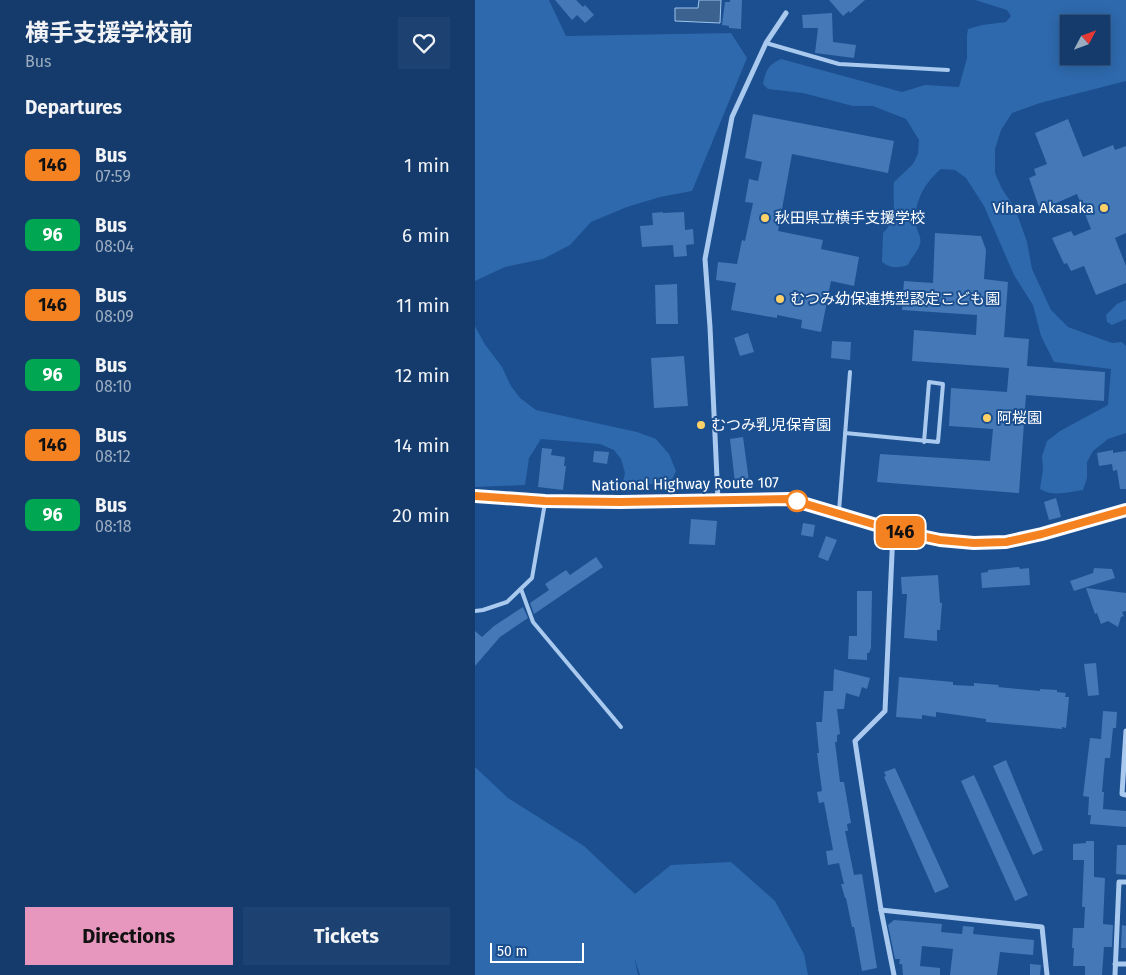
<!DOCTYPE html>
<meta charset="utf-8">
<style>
:root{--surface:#143b6b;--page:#1d4271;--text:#f1f3f6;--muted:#9dadc1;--line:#33557e;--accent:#e797bd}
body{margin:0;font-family:"Fira Sans","Noto Sans JP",sans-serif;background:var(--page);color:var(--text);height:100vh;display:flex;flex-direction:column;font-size:19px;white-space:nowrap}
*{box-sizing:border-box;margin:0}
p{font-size:16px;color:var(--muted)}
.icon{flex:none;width:28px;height:28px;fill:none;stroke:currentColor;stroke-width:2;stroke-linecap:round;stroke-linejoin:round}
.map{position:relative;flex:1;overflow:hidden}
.drawer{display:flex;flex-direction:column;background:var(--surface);width:475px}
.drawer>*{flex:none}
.badge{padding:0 10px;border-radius:8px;font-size:18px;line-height:32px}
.needle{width:32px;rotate:49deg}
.fabs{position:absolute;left:585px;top:15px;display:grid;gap:10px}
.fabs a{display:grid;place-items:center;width:50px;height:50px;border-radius:0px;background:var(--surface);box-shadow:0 2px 12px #0003,0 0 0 1px var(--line);font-size:25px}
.scale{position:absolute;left:15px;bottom:12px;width:94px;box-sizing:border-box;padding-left:5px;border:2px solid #fff;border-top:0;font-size:14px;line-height:18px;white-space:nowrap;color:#fff;-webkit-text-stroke:4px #1b4f8f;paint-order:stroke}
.map>.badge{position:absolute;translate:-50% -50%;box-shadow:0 0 0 2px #fff}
h2{padding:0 25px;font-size:19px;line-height:45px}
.round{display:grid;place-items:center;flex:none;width:52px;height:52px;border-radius:0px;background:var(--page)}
.summary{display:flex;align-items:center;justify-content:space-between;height:85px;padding:0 25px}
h1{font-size:24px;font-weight:700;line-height:38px}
.primary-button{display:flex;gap:10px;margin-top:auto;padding:10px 25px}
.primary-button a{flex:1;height:58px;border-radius:0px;background:var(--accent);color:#111;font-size:20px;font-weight:700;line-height:58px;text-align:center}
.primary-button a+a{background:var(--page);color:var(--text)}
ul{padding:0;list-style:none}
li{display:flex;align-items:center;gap:15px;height:70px;padding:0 25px}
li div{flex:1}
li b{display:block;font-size:19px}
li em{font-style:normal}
li .badge{min-width:55px;font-weight:700;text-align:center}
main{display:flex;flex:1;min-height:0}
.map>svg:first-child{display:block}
</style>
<main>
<section class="drawer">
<div class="summary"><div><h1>横手支援学校前</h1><p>Bus</p></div><a class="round"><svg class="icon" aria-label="heart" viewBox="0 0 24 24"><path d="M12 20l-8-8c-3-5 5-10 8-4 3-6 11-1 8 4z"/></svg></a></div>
<h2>Departures</h2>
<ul>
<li><span class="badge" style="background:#f58220;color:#111">146</span><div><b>Bus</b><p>07:59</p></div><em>1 min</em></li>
<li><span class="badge" style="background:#00a651;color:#fff">96</span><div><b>Bus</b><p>08:04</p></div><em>6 min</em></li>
<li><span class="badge" style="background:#f58220;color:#111">146</span><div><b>Bus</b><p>08:09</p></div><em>11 min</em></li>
<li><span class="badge" style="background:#00a651;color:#fff">96</span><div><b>Bus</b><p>08:10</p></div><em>12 min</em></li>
<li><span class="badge" style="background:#f58220;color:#111">146</span><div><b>Bus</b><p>08:12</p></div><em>14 min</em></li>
<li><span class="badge" style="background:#00a651;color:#fff">96</span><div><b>Bus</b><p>08:18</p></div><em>20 min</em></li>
</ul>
<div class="primary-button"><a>Directions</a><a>Tickets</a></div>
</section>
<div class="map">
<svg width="651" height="975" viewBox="0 0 651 975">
<rect width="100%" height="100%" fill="#1b4f8f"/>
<g fill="#2e69ad" fill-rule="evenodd">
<path d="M0,0H74L91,36L256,33L272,58L217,191L185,197L152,207L116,222L95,245L68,259L30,267L0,281Z"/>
<path d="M500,0H651V81L565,103L537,113L526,130L520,149V173L527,189L540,208L552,242L557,269L576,310L593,327L637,343L647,342L651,346V433L633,439L618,451L612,462V478L608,490C594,492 577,497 565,489L568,469L567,456L572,441L585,431L633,405L636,369L579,362L566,336L558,305L539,275L509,206L491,178L480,170L466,169C450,182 438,203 441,225C442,232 447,237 445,244C443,251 436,258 433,265C422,268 416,269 407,262L408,233C424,218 417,202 419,182L438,164L443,154L444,140L431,119L398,106H378L328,93L293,89L288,84C291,70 293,65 306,59L427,92L450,85L484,87L492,58V35L493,29L507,25L531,22L536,16L532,10ZM594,24H626V56H594Z"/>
<path d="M651,300V319L637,325L632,322L631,315L642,304Z"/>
<path d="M0,326L9,343L27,367L36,386L45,398L61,410L162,432L181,439L194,454L201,471L194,486C189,486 183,484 177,484C166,485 157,497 146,489L150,473L146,459L139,450L125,444L66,439L54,458L50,485L0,487Z"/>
<path d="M0,767L33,798L109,846L160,894L196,865L256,862L300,901L329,954L333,975H165L159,957L163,975H0Z"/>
</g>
<path fill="#3c6290" stroke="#9cc4f0" d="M224,0H246L245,23L200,21V8H223Z"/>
<g fill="#4478b7">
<path d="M80,0H101L108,7L110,5L119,15L110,23L102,15L97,20Z"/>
<path d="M255,0H267L266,29L254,28V26L247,25L250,2H255Z"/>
<path d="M354,0H390L375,13L374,11L368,16Z"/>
<path d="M357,13L358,42L381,45L379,58L340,53L343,28H328L327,15Z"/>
<path d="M278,114L419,141L413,173L317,154L303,231L348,240L346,249L384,257L379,286L356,281L346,332L326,328L327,320L302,315V318L256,310L261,283L241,280L243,262L262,264L267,240L270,241L278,203L270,202L274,179L283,181L287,162L270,158Z"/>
<path d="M593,119L608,157L638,145L640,150L651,146V233L640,238L651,266V283L621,295L609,266L596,271L592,263L589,264L577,238L596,231L599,236L616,229L602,194L565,210L554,178L561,175L559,169L572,164L560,133Z"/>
<path d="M188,212V213L209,212L210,230L218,229L219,244L211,245L212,256L199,257L198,245L167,247L165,226L178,225L177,213Z"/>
<path d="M460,233L506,236L511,250L509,279L533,282L529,337L554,339L552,366L630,372L629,401L551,395L544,493L402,482L405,454L515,461L518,429L474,426L476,388L532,392L534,368L437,361L439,330L501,335L502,315L427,310L429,281L458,283Z"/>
<path d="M202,284L203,324H181L180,285Z"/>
<path d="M273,333L279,352L265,356L259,338Z"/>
<path d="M357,341L376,342L375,360L356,358Z"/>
<path d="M209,356L213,406L179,408L176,358Z"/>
<path d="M268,437L274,481L260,483L255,439Z"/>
<path d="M67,448L77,449L76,455L90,457L89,466H91L88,490L63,487Z"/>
<path d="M638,450V453L651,451V489H645L642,470L638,471L637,464L624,466L622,453Z"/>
<path d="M119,451L134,452L132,464L118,462Z"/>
<path d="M581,498L586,517L574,520L569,502Z"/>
<path d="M216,519L242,521L240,545L214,544Z"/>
<path d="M328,523L340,525L338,537L326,535Z"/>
<path d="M351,536L362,540L353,561L343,557Z"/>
<path d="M121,557L128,567L59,614L55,603L74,590L70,584L91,570L95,575Z"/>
<path d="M544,567L545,569L554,568L555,585L507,588L506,573L513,572V570Z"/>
<path d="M619,568L637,569L640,578L599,591L595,581L618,573Z"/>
<path d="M463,575L465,603H467L465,630H462V641L429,638L432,594H427L426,577Z"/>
<path d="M611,588L651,593V611L647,612L649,616L646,617L643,627L633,621L626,624L622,613L620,614Z"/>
<path d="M382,591H397L396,648L394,653H392V660L373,659L374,636H382Z"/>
<path d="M48,607L53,618L25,637L0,666V631L7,637L19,626Z"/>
<path d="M621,663L624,695L613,696L609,664Z"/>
<path d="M359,669L395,678L392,689L387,687L384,697L371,693L369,709H362L365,734L362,735V742H360L365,782H369L376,823L372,824L373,831H370L379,875L387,874L402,968L387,971L379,927H377L371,898H370L366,884H369L364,863L353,865L351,851L358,850L349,802L344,803L342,792L347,791L342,753H344L341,722H347L349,691H358Z"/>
<path d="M424,677L478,682V685L499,686V683L524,685L523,687L565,691V689L582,690V692L591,693L590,697H594L591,728L587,727V729L511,722V719L461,712V717L447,715V719L421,717Z"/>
<path d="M628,711L642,712L641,728H638L635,758H630L627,792H629L628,809L651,811V827L615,824L616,815H613L614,797L608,796L615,738L626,739Z"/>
<path d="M531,760L568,850L558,855L518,766Z"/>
<path d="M420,768L474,887L460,893L409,777L411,776L409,772Z"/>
<path d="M499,775L553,895L540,901L486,781Z"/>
<path d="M611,841H619V877L630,878L628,924L638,925L637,947H629L627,975H610V966H598L599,948H597L598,928H609L610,907H607L609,860H598V844L611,843Z"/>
<path d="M642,845H651V875L641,874Z"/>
<path d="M419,920L467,924L466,932L487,934L488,926L499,927L498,934L559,940L558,955L525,952L522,975H475L478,949L447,946L445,966L465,968V975H428L427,964H424L425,959H420L413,925Z"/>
<path d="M647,925L651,926V948H646Z"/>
<path d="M555,964L566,965L565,975H555Z"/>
</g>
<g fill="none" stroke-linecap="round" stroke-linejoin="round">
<g stroke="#a9c9ee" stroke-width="4">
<path d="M291,43L364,64L473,70"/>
<path d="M370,433L463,442L468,384L454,382L449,442"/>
<path d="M364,511L375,372"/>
<path d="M46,589L58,622L146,727"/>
<path d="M0,611L8,610L32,602L57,578L70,503"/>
</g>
<g stroke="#a9c9ee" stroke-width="5">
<path d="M243,500L235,327L230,259L257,117L291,43L311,13"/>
<path d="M418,531L410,711L380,741L406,910L419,975"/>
<path d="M651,731L647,794L651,795"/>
<path d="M406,910L567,927L572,975"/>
<path d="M640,964H651"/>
<path d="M640,975L644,882H651"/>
</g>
<path stroke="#f8faff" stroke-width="14" d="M0,496L70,501L145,502L314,499L418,530L465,540L499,543L531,542L567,534L651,510"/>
</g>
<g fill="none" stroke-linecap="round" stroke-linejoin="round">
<defs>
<path id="line" d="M0,496L70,501L145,502L314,499L418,530L465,540L499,543L531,542L567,534L651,510"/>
</defs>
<use href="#line" stroke="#fff" stroke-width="11"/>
<use href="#line" stroke="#f58220" stroke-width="8"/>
</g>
<g fill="#ffd166" stroke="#1b4f8f" stroke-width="2">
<circle cx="629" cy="208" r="5"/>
<circle cx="290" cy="218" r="5"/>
<circle cx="305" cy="299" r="5"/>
<circle cx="512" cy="418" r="5"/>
<circle cx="226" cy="425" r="5"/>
</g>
<circle fill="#fff" stroke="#f58220" stroke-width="2.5" cx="322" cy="501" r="10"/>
<g text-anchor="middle" stroke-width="4" stroke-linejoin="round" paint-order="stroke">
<g font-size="15" fill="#fff" stroke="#1b4f8f" text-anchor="start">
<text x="619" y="213" text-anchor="end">Vihara Akasaka</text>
<text x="300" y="223">秋田県立横手支援学校</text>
<text x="315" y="304">むつみ幼保連携型認定こども園</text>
<text x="522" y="423">阿桜園</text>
<text x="236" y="430">むつみ乳児保育園</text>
</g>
<g font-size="15" fill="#fff" stroke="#1b4f8f">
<text transform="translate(210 484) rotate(-1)" y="5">National Highway Route 107</text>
</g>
</g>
</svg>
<div class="fabs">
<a><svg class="needle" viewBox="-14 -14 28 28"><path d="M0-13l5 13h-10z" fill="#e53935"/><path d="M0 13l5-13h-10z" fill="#9dadc1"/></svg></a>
</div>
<div class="scale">50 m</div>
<b class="badge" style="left:425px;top:532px;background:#f58220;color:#111">146</b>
</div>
</main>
